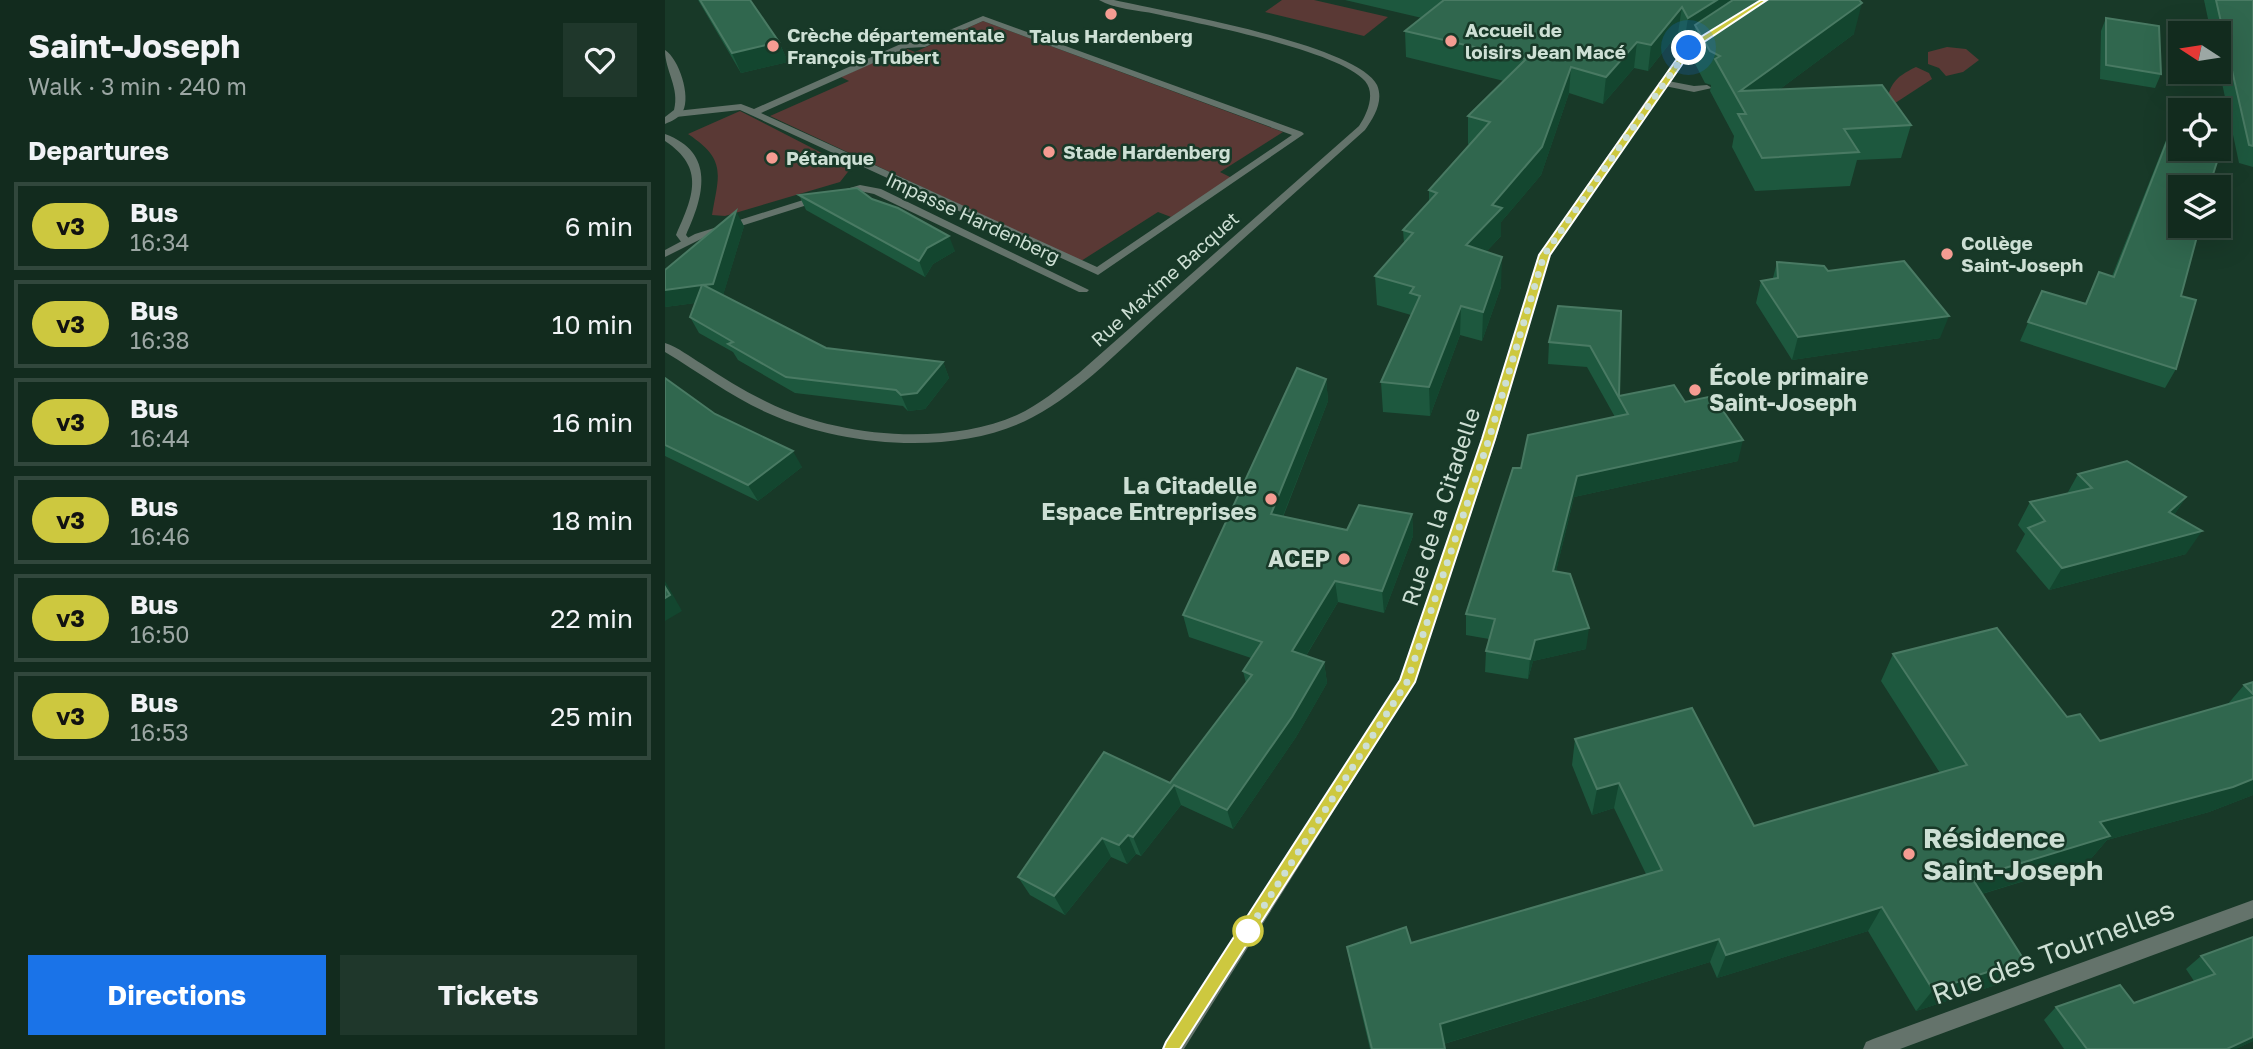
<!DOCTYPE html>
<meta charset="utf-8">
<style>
:root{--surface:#122b1e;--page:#1f372b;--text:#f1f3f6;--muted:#9ca7a4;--line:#31473c;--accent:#1a73e8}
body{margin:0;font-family:"Golos Text",sans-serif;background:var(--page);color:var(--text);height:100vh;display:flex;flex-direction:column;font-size:26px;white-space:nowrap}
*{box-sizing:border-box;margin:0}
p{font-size:23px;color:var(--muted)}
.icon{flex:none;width:38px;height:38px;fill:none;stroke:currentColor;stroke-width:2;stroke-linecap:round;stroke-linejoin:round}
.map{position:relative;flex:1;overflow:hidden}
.panel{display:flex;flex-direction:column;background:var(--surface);width:665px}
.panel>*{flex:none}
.badge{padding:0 14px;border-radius:23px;font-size:24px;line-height:46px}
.needle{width:46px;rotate:282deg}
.fabs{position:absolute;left:1503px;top:21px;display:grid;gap:14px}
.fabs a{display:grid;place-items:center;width:63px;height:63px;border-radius:0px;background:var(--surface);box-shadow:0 7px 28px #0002,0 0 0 2px var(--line);font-size:35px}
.you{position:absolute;width:35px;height:35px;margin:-18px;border:5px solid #fff;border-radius:50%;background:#1a73e8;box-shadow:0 0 0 10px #1a73e833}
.map>.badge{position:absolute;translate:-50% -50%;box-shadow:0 0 0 4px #fff}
h2{padding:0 28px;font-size:26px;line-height:63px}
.round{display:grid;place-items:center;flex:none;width:74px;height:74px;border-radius:0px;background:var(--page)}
.headline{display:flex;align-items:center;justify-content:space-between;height:119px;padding:0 28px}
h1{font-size:33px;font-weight:700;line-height:52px}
.cta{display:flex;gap:14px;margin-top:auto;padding:14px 28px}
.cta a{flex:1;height:80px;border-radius:0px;background:var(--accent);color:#fff;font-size:28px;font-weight:700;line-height:80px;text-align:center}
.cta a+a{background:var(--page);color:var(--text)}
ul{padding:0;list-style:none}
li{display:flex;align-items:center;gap:21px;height:88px;margin:0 14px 10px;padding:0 14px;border:4px solid var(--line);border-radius:0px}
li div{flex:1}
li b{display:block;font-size:26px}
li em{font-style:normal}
li .badge{min-width:77px;font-weight:700;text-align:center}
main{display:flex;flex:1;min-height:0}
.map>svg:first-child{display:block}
</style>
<main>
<section class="panel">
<div class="headline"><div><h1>Saint-Joseph</h1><p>Walk · 3 min · 240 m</p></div><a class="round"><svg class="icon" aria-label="heart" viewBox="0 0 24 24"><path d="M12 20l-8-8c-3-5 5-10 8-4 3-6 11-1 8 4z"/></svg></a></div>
<h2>Departures</h2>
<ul>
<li><span class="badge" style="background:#cdc83f;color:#111">v3</span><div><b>Bus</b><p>16:34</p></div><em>6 min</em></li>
<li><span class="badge" style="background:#cdc83f;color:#111">v3</span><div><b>Bus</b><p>16:38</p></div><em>10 min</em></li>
<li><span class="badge" style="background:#cdc83f;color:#111">v3</span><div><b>Bus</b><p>16:44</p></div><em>16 min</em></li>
<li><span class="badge" style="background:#cdc83f;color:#111">v3</span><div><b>Bus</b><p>16:46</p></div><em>18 min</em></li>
<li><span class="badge" style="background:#cdc83f;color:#111">v3</span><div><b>Bus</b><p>16:50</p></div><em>22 min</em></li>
<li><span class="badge" style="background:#cdc83f;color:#111">v3</span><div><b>Bus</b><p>16:53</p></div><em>25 min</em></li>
</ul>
<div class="cta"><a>Directions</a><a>Tickets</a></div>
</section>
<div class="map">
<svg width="1588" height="1049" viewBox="0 0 1588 1049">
<rect width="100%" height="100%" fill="#183928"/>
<g fill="#5a3935">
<path d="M617,0H649L723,17L699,36L600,12Z"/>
<path d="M318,21L618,132L555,172L567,178L506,217L493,212L416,261L105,116L184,81L176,77L240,48L250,52Z"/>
<path d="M1282,47L1301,49L1314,60L1298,72L1281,76L1274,68L1263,64V52Z"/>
<path d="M1251,67L1264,73L1267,79L1221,109C1223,85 1230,77 1251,67Z"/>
<path d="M75,111L186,168L175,182L60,216L47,215C54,174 62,160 23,134Z"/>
</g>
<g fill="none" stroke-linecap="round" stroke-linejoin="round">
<g fill="#64736b" fill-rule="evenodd">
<path d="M318,16L637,132L639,134L433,275L75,110L11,117L6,114L11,111L76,104L89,109L238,43L256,42ZM318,21L627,135L432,267L96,113L242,48L260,47Z"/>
<path d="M998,80L1029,86L1042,85L1047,88L1029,92L995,85L993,83Z"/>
<path d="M0,134C51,153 39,196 21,235L26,241L21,244L17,243L11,235C28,197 41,168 0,141Z"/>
</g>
<path fill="#64736b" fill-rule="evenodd" d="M1588,900V918L1235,1049H1198L1201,1042L1208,1039Z"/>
<g fill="#64736b" fill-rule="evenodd">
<path d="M434,0H449C497,11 692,44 712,85C719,101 709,117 700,130C633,190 566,250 499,310C457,347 417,391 368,417C294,457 179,447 105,414C68,398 35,373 0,352V343C13,347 25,357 37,364C58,378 79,391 102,402C172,437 279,447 352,415C374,405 394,388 414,373L694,126C702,114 711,94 700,81C673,50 535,24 491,14C473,10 449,9 434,0Z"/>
<path d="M1038,34L1045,36L1027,50L990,100L884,255L831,439L750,682L519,1049H498L735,680L817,439L874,255L984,96L1021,46Z"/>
<path d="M0,50C14,59 26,96 18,111C14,118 7,121 0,124V117L9,110C15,88 0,71 0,50Z"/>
<path d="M195,185L216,189L424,290L422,292H414L209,194L195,191L176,195L171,192Z"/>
<path d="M154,195L159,198L158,200L38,238L0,257V250L30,234Z"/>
</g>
</g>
<g fill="#1d583e">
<path d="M33,0H85L114,42L123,62L76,73Z"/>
<path d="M680,0H1066L1062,4L1189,34L1115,89L1246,125L1236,158L1192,160L1185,186L1090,191L1067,147L1069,136L1045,91L1046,85L1040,83L1026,56L1029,38L1019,44L1013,33L983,71L969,68L938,104L904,93L876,175L836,222V236L821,252L836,287L817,341L795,335L765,416L718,412L716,382L746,315L712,305L710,276L739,243L738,230L764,202V190L805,144H803V116L839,81L741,57L740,31L757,18Z"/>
<path d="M1539,0H1588V167L1574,163L1554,69V33H1546Z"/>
<path d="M1441,18L1496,74L1490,88L1435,79L1436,31Z"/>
<path d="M1513,113L1516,187V296L1511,369L1500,388L1355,341L1377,291L1420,303L1434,272L1447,276L1505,130Z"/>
<path d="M134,195L207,199L290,251L268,264L260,277L141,210Z"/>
<path d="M79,226L58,295L161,348L278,362L284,378L260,409L243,411L238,406L130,393L73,360L68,352L34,333L25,317L30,303L0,307V270Z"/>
<path d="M1112,262L1163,271L1275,338L1127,360L1091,303L1096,281L1108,278Z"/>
<path d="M956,311L954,396L1020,402L1073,461L909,497L891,571L921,649L868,661L863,679L820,672L821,651L824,639L801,635V614L950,417L922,367L883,364L884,342Z"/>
<path d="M0,378L50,414L137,467L93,501L0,456Z"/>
<path d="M661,379L663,401L618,517L682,530L747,514L748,536L719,613L673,602L641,656L659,662L662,683L631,737L568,829L516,805L476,856L471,854L462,864L446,857L400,915L365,895L353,877L505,783L581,683L578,671L586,658L524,637L518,615Z"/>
<path d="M1413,474L1521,497L1509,515L1521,554L1384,590L1351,551L1360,534L1353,525L1365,502L1402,494Z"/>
<path d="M1228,654L1402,717L1435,741L1562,705L1579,685L1588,682V795L1544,812L1442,840L1424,861L1317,894L1340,982L1251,1011L1203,931L1052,978L1045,962L779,1044L780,1049H705L686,969L682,947L746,943L981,874L949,808L927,815L907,765L910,739L1089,826L1275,773L1216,681Z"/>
<path d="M1588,937V1041L1571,1049H1399L1379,1020L1391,1007L1469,1003L1529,981L1521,969L1536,956Z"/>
</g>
<g fill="#13462f">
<path d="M1045,0H1066L1062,3L1059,18L1030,25L1029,38L1019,44L1023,18Z"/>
<path d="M1197,3L1189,34L1080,115L1075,91Z"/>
<path d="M1017,7L1013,33L983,71L986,45Z"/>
<path d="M114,42L123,62L76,73L67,53Z"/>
<path d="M972,42L969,68L938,104L941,77Z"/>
<path d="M906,67L904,93L876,175L836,222V236L800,274L801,245L827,205Z"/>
<path d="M71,211L79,226L57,299L38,285Z"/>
<path d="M284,236L290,251L268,264L260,277L254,261L262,248Z"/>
<path d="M837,257L836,287L817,341L818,312Z"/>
<path d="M37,285L46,301L0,307V290Z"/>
<path d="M796,306L795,335L765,416L764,387Z"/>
<path d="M1284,316L1275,338L1127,360L1133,337Z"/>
<path d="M278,362L284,378L260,409L243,411L236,395Z"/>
<path d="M661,379L663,401L610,536L606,514Z"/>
<path d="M1078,440L1073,461L909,497L886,592L888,571L912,476Z"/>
<path d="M128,451L137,467L93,501L83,485Z"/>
<path d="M1521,497L1506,520L1504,512Z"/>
<path d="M747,514L748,536L719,613L717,591Z"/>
<path d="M1537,531L1521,554L1384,590L1397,568Z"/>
<path d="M0,581L17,611L0,621Z"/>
<path d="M670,581L673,602L631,672L627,651Z"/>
<path d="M924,628L921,649L868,661L863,679L865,659L870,640Z"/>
<path d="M659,662L662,683L631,737L568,829L562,810Z"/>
<path d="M1588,779V795L1544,812L1442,840L1424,861L1290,902L1307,878L1435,822Z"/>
<path d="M954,783L949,808L927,815L932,789Z"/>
<path d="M509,785L516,805L476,856L468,837Z"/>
<path d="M463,835L471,854L462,864L454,845Z"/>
<path d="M437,838L446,857L400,915L389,896Z"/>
<path d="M1217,907L1203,931L1052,978L1061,955Z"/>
<path d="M1054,939L1045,962L775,1045V1024Z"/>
<path d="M1359,960L1340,982L1251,1011L1268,990Z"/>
<path d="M1588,1037V1041L1571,1049H1562Z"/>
</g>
<g fill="#30674e" stroke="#497a63" stroke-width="2">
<path d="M35,0H85L114,42L67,53Z"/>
<path d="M779,0H1052L1023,18L1017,7L986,45L972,42L941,77L906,67L877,147L827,205L837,208L801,245L837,257L818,312L796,306L764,387L716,382L755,296L745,293L749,287L710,276L748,233L738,230L772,193L764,190L825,122L803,116L861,59L740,31Z"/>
<path d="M1068,0H1194L1197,3L1075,91L1217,85L1246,125L1179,129L1194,152L1097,158L1073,114H1081L1050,59L1055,56L1045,51L1030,25Z"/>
<path d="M1551,0H1588V146L1584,145Z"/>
<path d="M1441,18L1494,26L1496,74L1441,65Z"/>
<path d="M1513,113H1516V149H1554V122L1564,124L1544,187H1516V226H1532L1531,229H1534L1516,296L1531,300L1511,369L1363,322L1377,291L1421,304L1434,272L1449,277Z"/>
<path d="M192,188L207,199L233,208L284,236L262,248L254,261L134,195Z"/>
<path d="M71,211L48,284L38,285L161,348L278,362L252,393L236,395L231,390L121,377L63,344L68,342L25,317L37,285L0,290V270Z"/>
<path d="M1239,261L1284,316L1133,337L1096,281L1113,278L1112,262L1159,266L1163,271Z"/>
<path d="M893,306L956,311L954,396L1009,385L1020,402L1048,396L1078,440L912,476L888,571L905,574L924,628L870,640L865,659L821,651L830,619L801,614L848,468H856L863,435L963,414L925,346L884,342Z"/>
<path d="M632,368L661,379L606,514L682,530L694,505L747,514L717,591L670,581L627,651L659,662L627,717L562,810L509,785L468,837L463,835L454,845L437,838L389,896L353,877L439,752L505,783L587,675L578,671L597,642L518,615Z"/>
<path d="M0,378L50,414L128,451L83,485L0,445Z"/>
<path d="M1462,461L1521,497L1504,512L1537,531L1397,568L1363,528L1380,521L1365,502L1427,488L1413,474Z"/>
<path d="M0,587L5,595L0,598Z"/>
<path d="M1332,628L1402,717L1415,714L1435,741L1588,697V779L1568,787L1435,822L1445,836L1307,878L1359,960L1268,990L1217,907L1061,955L1054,939L775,1024L780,1049H707L682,947L741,927L746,943L997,870L954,783L932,789L910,739L1027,708L1089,826L1302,765L1228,654Z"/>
<path d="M1588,682V694L1579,685Z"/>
<path d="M1588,937V1037L1562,1049H1422L1391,1007L1455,985L1469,1003L1550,974L1536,956Z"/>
</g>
<path fill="#cdc83f" stroke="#fff" stroke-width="2" d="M1096,0H1102L1027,50L885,255L830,439L750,682L515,1049H498L501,1042L735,680L817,439L874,255L1021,46Z"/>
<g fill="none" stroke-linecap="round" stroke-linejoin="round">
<path stroke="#cddfd4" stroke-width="7" stroke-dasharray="0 12.6" d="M583,931L581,934L742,682L824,439L879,255L1024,48"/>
</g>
<g fill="#f59c92" stroke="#183928" stroke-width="2.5">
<circle cx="446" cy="14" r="7"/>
<circle cx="786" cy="41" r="7"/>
<circle cx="108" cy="46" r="7"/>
<circle cx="384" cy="152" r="7"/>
<circle cx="107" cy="158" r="7"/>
<circle cx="1282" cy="254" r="7"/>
<circle cx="1030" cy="390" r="7"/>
<circle cx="606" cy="499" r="7"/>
<circle cx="679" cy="559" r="7"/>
<circle cx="1244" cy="854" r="7"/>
</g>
<circle fill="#fff" stroke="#cdc83f" stroke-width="3.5" cx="583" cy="931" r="14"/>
<g text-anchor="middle" stroke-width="5" stroke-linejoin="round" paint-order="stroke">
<g font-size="19" font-weight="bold" fill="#cddfd4" stroke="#183928" text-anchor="start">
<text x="800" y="37">Accueil de<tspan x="800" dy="22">loisirs Jean Macé</tspan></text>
<text x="122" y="42">Crèche départementale<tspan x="122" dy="22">François Trubert</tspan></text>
<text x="446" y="43" text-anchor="middle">Talus Hardenberg</text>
<text x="398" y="159">Stade Hardenberg</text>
<text x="121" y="165">Pétanque</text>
<text x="1296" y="250">Collège<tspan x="1296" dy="22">Saint-Joseph</tspan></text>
</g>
<g font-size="19" fill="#cddfd4" stroke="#183928">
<text transform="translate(308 218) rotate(25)" y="7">Impasse Hardenberg</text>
<text transform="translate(500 279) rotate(-42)" y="7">Rue Maxime Bacquet</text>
</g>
<g font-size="23" font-weight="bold" fill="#cddfd4" stroke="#183928" text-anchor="end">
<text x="1044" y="385" text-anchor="start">École primaire<tspan x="1044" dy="26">Saint-Joseph</tspan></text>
<text x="592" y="494">La Citadelle<tspan x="592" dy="26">Espace Entreprises</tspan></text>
<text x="665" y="567">ACEP</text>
</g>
<g font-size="23" fill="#cddfd4" stroke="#183928">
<text transform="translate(776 507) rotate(-72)" y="8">Rue de la Citadelle</text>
</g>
<g font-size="28" font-weight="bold" fill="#cddfd4" stroke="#183928" text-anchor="start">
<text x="1258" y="848">Résidence<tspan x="1258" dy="32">Saint-Joseph</tspan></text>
</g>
<g font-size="28" fill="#cddfd4" stroke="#183928">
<text transform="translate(1388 952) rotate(-20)" y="10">Rue des Tournelles</text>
</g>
</g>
</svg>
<div class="fabs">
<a><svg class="needle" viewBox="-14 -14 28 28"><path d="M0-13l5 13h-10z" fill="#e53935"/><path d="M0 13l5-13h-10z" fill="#9ca7a4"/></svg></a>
<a><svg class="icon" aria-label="locate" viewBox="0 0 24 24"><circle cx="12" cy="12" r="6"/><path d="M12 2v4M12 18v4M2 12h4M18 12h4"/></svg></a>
<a><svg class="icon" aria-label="layers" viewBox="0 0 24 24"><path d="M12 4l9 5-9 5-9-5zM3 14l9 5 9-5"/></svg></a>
</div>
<div class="you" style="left:1024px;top:48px"></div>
</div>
</main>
